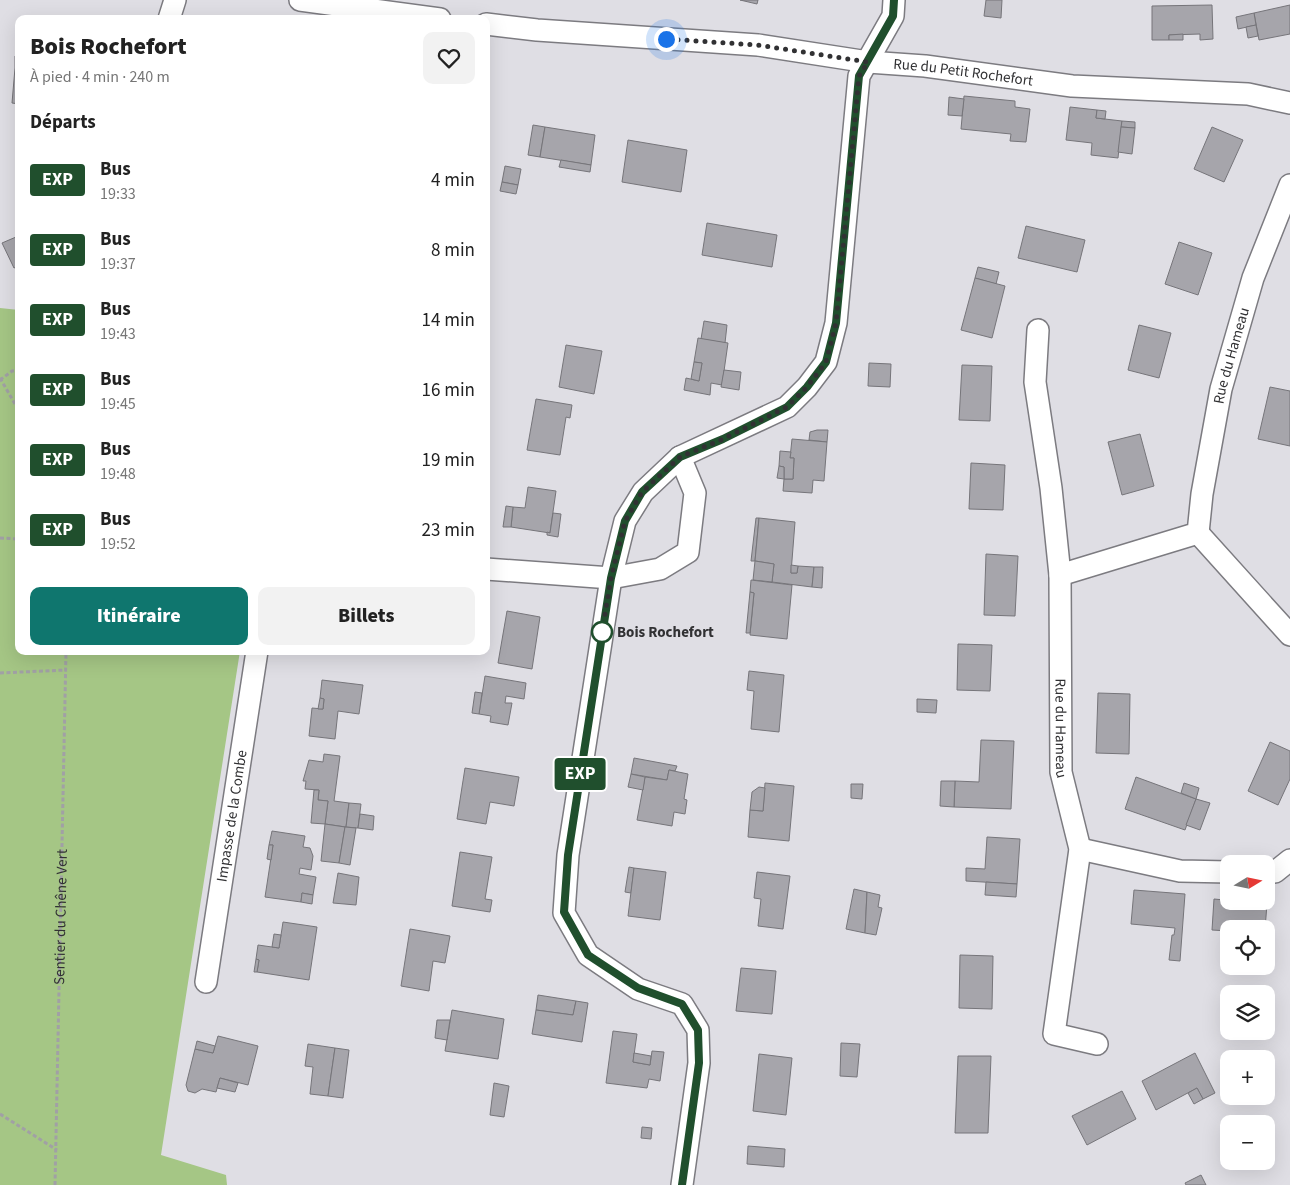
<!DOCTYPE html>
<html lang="fr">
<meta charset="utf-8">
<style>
:root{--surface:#fff;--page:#f2f2f2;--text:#222;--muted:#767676;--accent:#0f766e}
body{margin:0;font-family:"Source Sans 3",sans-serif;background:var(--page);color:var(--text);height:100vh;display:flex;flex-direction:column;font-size:19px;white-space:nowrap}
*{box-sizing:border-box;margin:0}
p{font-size:16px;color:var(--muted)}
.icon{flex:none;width:28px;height:28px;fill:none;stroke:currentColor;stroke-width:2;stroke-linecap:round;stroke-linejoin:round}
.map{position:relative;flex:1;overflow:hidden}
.sheet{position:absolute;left:15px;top:15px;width:475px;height:640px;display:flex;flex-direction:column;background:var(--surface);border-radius:10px;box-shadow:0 5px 20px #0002}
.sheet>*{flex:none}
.badge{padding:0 10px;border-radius:4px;font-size:18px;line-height:32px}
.needle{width:32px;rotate:80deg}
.tools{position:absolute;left:1220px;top:855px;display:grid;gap:10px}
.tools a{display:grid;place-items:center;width:55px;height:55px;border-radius:10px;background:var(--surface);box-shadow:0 5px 20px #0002;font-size:25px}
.you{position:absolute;width:25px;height:25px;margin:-12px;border:4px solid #fff;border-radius:50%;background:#1a73e8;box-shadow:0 0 0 8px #1a73e833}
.map>.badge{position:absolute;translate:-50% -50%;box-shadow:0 0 0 2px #fff}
h2{padding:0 15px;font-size:19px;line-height:45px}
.round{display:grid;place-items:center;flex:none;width:52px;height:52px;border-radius:10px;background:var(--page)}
.summary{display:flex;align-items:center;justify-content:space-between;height:85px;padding:0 15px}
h1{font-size:24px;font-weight:800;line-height:38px}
.button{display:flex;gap:10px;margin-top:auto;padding:10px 15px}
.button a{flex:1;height:58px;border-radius:10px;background:var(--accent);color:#fff;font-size:20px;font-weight:800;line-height:58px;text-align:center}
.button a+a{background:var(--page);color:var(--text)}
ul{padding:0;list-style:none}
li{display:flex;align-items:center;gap:15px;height:70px;padding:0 15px}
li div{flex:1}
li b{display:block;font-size:19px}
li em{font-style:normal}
li .badge{min-width:55px;font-weight:700;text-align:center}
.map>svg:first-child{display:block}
</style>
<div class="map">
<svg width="1290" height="1185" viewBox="0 0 1290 1185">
<rect width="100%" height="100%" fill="#dfdee4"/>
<path fill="#a5c685" d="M0,308L19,310V651H240L161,1155L226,1175L227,1185H0Z"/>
<g fill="#a6a5ab" stroke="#76757a">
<path d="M740,0H758L757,4Z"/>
<path d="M986,0H1002L1001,18L984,16Z"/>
<path d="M1212,5L1213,39L1200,40V34L1169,35V40H1152V6Z"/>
<path d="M1290,5V34L1259,40L1254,13Z"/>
<path d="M1254,13L1256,25L1238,29L1236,17Z"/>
<path d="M1256,25L1258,36L1248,38L1246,27Z"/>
<path d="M1183,34V40H1169V35Z"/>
<path d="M15,56H19V69L15,68Z"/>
<path d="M15,68L19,69V104L12,103Z"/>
<path d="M964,96L1015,101V107L1030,109L1026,142L1010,141L1011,134L961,129Z"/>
<path d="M949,97L964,99L962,116L948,115Z"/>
<path d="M1070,107L1097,110L1096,118L1122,121L1118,158L1091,155L1092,143L1066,140Z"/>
<path d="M1097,110L1106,111L1105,119L1096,118Z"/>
<path d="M1122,121L1135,122V128L1121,127Z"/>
<path d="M533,125L545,127L540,157L528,155Z"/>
<path d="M545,127L595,135L591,165L540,157Z"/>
<path d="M1121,127L1135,128L1132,154L1118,152Z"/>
<path d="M1212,127L1243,140L1224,182L1194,169Z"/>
<path d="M628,140L687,150L681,192L622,182Z"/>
<path d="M561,160L591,165L590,172L559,167Z"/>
<path d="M505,166L521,169L518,185L502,182Z"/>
<path d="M502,182L518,185L516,194L500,191Z"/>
<path d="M707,223L777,235L772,267L702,255Z"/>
<path d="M1026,226L1085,240L1077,272L1018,258Z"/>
<path d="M19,232V266L14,268L2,243L16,237Z"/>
<path d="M1179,242L1212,253L1198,295L1165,284Z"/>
<path d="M978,267L999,272L996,284L975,278Z"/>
<path d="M975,278L1005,286L992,338L961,330Z"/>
<path d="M704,321L727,325L725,343L701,339Z"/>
<path d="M1139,325L1171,333L1159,378L1128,370Z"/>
<path d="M698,338L728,343L722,385L711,383L710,395L684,390L686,378L699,381L702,363L694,362Z"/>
<path d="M566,345L602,351L594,394L559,387Z"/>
<path d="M694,362L702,363L699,381L691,379Z"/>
<path d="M869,363L891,364L890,387L868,386Z"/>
<path d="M962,365L992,366L990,421L959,420Z"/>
<path d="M724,370L741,372L739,390L721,387Z"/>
<path d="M1270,387L1290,391V446L1258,439Z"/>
<path d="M536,399L572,405L570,418L566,417L560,455L527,450Z"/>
<path d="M817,430H828L827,442L809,440L810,432Z"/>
<path d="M1140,434L1154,486L1122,495L1108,442Z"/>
<path d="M792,439L827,442L824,481L813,480L812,493L783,491L784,479H793L794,458H790Z"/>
<path d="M780,451L791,452L790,458H794L793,479H784V467L779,466Z"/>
<path d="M971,463L1005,465L1003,510L969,509Z"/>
<path d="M779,466L784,467V479L777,478Z"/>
<path d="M528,487L556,491L550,533L511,527L513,507L525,508Z"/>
<path d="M506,506L513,507L511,527H503Z"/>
<path d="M553,513L561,514L558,537L547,535V532L550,533Z"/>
<path d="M756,518H759L755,561H751Z"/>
<path d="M759,518L795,522L791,573H797L798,566L814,567L812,587L772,582L774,564L755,561Z"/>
<path d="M986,554L1018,556L1015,616L984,615Z"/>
<path d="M755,561L774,564L772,582L753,580Z"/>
<path d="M791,565L798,566L797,573H791Z"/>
<path d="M814,567H823L822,588L812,587Z"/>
<path d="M751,580L792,585L787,639L750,635L754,593L750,592Z"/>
<path d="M750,592L754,593L750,633H746Z"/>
<path d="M507,611L540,617L532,669L498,663Z"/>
<path d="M958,644L992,645L990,691L957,690Z"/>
<path d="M749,671L784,675L779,732L751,729L754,691L747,690Z"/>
<path d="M485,676L526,683L524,699L506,696L505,703H512L508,725L490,722L491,716L479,714Z"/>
<path d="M322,680L363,685L359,714L338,711L335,739L309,736L312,708L323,709L324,699L320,698Z"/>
<path d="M475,692L482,693L479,714L472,713Z"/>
<path d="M1098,693L1130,694L1129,754L1096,753Z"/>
<path d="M320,698L324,699L323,709H318Z"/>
<path d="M917,699L937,700L936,713L917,712Z"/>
<path d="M981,740L1014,741L1011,809L954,807L955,781L979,782Z"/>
<path d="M1270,742L1290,751V779L1278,805L1248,791Z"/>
<path d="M324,754L340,756L334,801L349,803L346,827L325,824L328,801L318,800L319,790L305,789L306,781H303L309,760L323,762Z"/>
<path d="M634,758L677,766L675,771L669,770L667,780L631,774Z"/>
<path d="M465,768L519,777L514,806L490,802L486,824L457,819Z"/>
<path d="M669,770L688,774L684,799L687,800L685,814L674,812L672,826L637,820L645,777L667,780Z"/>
<path d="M631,774L645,777L643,790L628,787Z"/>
<path d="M1136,777L1196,799L1185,830L1125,809Z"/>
<path d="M941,781H955L954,807L940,806Z"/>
<path d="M765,783L794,786L789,841L748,837L750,810L763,811Z"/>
<path d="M1184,783L1199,788L1196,799L1181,793Z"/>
<path d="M851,784H863L862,799L851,798Z"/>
<path d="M759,787L765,788L763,811L750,810L752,792Z"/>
<path d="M314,790H319L318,800L328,801L325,824L311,823Z"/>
<path d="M1196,799L1210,803L1200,830L1186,825Z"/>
<path d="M349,803L361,804L358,828L346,827Z"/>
<path d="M360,814L374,816L373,830L358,828Z"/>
<path d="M325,824L345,827L339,863L321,861Z"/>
<path d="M345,827L356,828L350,865L339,863Z"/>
<path d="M272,831L305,836L303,847L310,848L313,856L311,870L300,868L299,874L316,877L313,895L302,893L301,902L265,897L273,845H269Z"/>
<path d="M987,837L1020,839L1017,884L966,881V868L985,869Z"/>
<path d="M269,845H273L271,860L267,859Z"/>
<path d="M460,852L492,857L485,899L492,900L490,912L452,906Z"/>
<path d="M629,867L634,868L631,893L625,892Z"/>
<path d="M634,868L666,872L660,920L628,916Z"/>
<path d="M757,872L790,876L783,929L758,926L761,899L754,898Z"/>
<path d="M338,873L359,877L356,905L333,903Z"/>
<path d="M986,882L1017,884L1016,897L985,895Z"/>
<path d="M854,889L867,892L865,933L846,929Z"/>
<path d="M1134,890L1185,894L1180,961L1169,960L1172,935H1174L1175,928L1131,924Z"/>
<path d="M867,892L880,895L878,907L882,908L876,935L865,933Z"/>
<path d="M302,893L313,895L312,904L301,902Z"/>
<path d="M1214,899L1267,904L1265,929H1229V931L1212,930Z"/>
<path d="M283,922L317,927L309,980L257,972L259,960L256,959L258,945L279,948Z"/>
<path d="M410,929L450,936L445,963L433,961L429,991L401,986Z"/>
<path d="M274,934L281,935L279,948L272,947Z"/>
<path d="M960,955L993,956L992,1009L959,1008Z"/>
<path d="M256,959L259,960L257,972H254Z"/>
<path d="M741,968L776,971L772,1014L736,1011Z"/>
<path d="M538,995L576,1001L573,1015L536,1010Z"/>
<path d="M576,1001L588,1003L582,1042L532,1034L536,1010L573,1015Z"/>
<path d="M452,1010L504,1019L498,1059L445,1051Z"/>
<path d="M437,1020H450L447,1040L435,1038Z"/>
<path d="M613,1031L637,1034L633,1062L650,1065L652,1051L664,1052L660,1081L649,1079L647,1088L606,1083Z"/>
<path d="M218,1036L258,1046L248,1085L220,1078L216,1092L202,1089L195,1093L188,1091L186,1085L195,1049L213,1053Z"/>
<path d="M197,1041L215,1046L213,1053L195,1049Z"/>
<path d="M841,1043L860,1044L857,1077L840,1076Z"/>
<path d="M308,1044L335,1048L328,1096L310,1094L313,1067L305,1066Z"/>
<path d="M335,1048L349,1050L343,1098L328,1096Z"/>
<path d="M634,1053L651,1056L650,1065L633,1062Z"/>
<path d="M1195,1053L1215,1093L1203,1099L1197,1088L1156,1110L1142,1081Z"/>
<path d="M759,1054L792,1058L786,1115L753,1111Z"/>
<path d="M958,1056H991L988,1133H955Z"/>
<path d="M220,1078L238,1083L235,1092L217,1088Z"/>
<path d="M494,1083L509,1086L504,1117L490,1115Z"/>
<path d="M1197,1088L1203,1099L1194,1104L1188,1093Z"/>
<path d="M1122,1091L1136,1119L1087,1145L1072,1116Z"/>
<path d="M642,1127L652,1128L651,1139L641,1138Z"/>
<path d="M748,1146L785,1149L784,1167L747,1164Z"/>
<path d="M1201,1175L1206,1185H1186L1185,1183Z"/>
</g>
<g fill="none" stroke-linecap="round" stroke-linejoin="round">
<defs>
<g id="minor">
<path d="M300,0L440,19"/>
<path d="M169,19L175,0"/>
<path id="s2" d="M486,24L537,30L758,45L868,62L925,66L1072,86L1248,94L1290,103"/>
<path id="s3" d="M1038,330L1035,382L1051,488L1060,575L1061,772L1080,849L1054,1034L1097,1044"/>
<path d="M1198,533L1290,635"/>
<path d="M486,569L611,578L660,569L688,552L695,493L680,457"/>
<path id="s4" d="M1060,575L1198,533L1202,494L1221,389L1253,278L1290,185"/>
<path d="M1080,849L1180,871L1229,872"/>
<path d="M1266,872H1275L1290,860"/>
<path id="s5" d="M206,982L257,651"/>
<path d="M682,1185L699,1063L698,1030L682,1004L638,989L588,955L564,913L568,855L611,578L625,521L643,492L680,457L787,407L807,387L826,362L836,323L859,76L893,16L894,0"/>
</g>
</defs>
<use href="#minor" stroke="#7c7b80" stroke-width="24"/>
<g stroke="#a1a0a5" stroke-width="3" stroke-dasharray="4 2.5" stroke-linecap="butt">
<path d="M0,378L19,411"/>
<path d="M0,380L12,371L19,370"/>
<path d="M0,538L19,539"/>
<path d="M0,673L66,670"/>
<path d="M0,1114L57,1150"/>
<path id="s1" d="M55,1185L66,651"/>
</g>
<use href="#minor" stroke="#fff" stroke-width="21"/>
</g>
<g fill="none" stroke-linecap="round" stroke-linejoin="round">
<defs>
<path id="line" d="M682,1185L699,1063L698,1030L682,1004L638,988L588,955L564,912L568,855L611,578L625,521L642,492L680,457L723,439L787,407L807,387L826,362L836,323L859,76L893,16L894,0"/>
</defs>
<use href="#line" stroke="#fff" stroke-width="11"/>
<use href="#line" stroke="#204f2d" stroke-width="8"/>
<path stroke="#313133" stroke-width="5" stroke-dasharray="0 9" d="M602,632L611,578L625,521L642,492L680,457L723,439L787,407L807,387L826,362L836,323L859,76L868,62L758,45L666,39"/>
</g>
<circle fill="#fff" stroke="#204f2d" stroke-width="2.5" cx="602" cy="632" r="10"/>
<g text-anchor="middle" stroke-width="5" stroke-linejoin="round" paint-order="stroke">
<g font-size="15" fill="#313133" stroke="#dfdee4">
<text dy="5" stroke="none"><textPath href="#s2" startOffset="480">Rue du Petit Rochefort</textPath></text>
<text dy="5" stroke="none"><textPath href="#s4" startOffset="325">Rue du Hameau</textPath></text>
<text dy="5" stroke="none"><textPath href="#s3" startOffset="400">Rue du Hameau</textPath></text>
<text dy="5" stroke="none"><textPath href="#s5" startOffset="168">Impasse de la Combe</textPath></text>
<text dy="5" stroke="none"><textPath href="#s1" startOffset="268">Sentier du Chêne Vert</textPath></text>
</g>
<g font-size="15" font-weight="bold" fill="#313133" stroke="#dfdee4" text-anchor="start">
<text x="617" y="637">Bois Rochefort</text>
</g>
</g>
</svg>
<div class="tools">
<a><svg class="needle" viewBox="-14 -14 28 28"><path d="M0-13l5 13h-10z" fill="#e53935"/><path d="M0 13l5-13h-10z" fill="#767676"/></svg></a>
<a><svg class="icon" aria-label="locate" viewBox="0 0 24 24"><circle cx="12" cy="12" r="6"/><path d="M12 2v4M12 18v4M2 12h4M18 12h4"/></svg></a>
<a><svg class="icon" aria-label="layers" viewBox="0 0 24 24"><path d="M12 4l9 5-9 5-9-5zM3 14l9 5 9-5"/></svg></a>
<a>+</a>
<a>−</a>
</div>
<div class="you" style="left:666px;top:39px"></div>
<b class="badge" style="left:580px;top:774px;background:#204f2d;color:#fff">EXP</b>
<section class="sheet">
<div class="summary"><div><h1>Bois Rochefort</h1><p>À pied · 4 min · 240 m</p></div><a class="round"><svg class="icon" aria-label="heart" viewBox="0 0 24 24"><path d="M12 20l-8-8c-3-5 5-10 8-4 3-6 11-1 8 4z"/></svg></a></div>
<h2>Départs</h2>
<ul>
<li><span class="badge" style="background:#204f2d;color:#fff">EXP</span><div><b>Bus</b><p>19:33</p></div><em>4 min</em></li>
<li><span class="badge" style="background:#204f2d;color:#fff">EXP</span><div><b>Bus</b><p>19:37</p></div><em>8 min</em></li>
<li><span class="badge" style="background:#204f2d;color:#fff">EXP</span><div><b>Bus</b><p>19:43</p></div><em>14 min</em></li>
<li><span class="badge" style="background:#204f2d;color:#fff">EXP</span><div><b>Bus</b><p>19:45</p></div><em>16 min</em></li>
<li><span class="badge" style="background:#204f2d;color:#fff">EXP</span><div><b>Bus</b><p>19:48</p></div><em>19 min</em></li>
<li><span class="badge" style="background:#204f2d;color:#fff">EXP</span><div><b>Bus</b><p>19:52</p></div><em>23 min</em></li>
</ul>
<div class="button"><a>Itinéraire</a><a>Billets</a></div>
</section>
</div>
